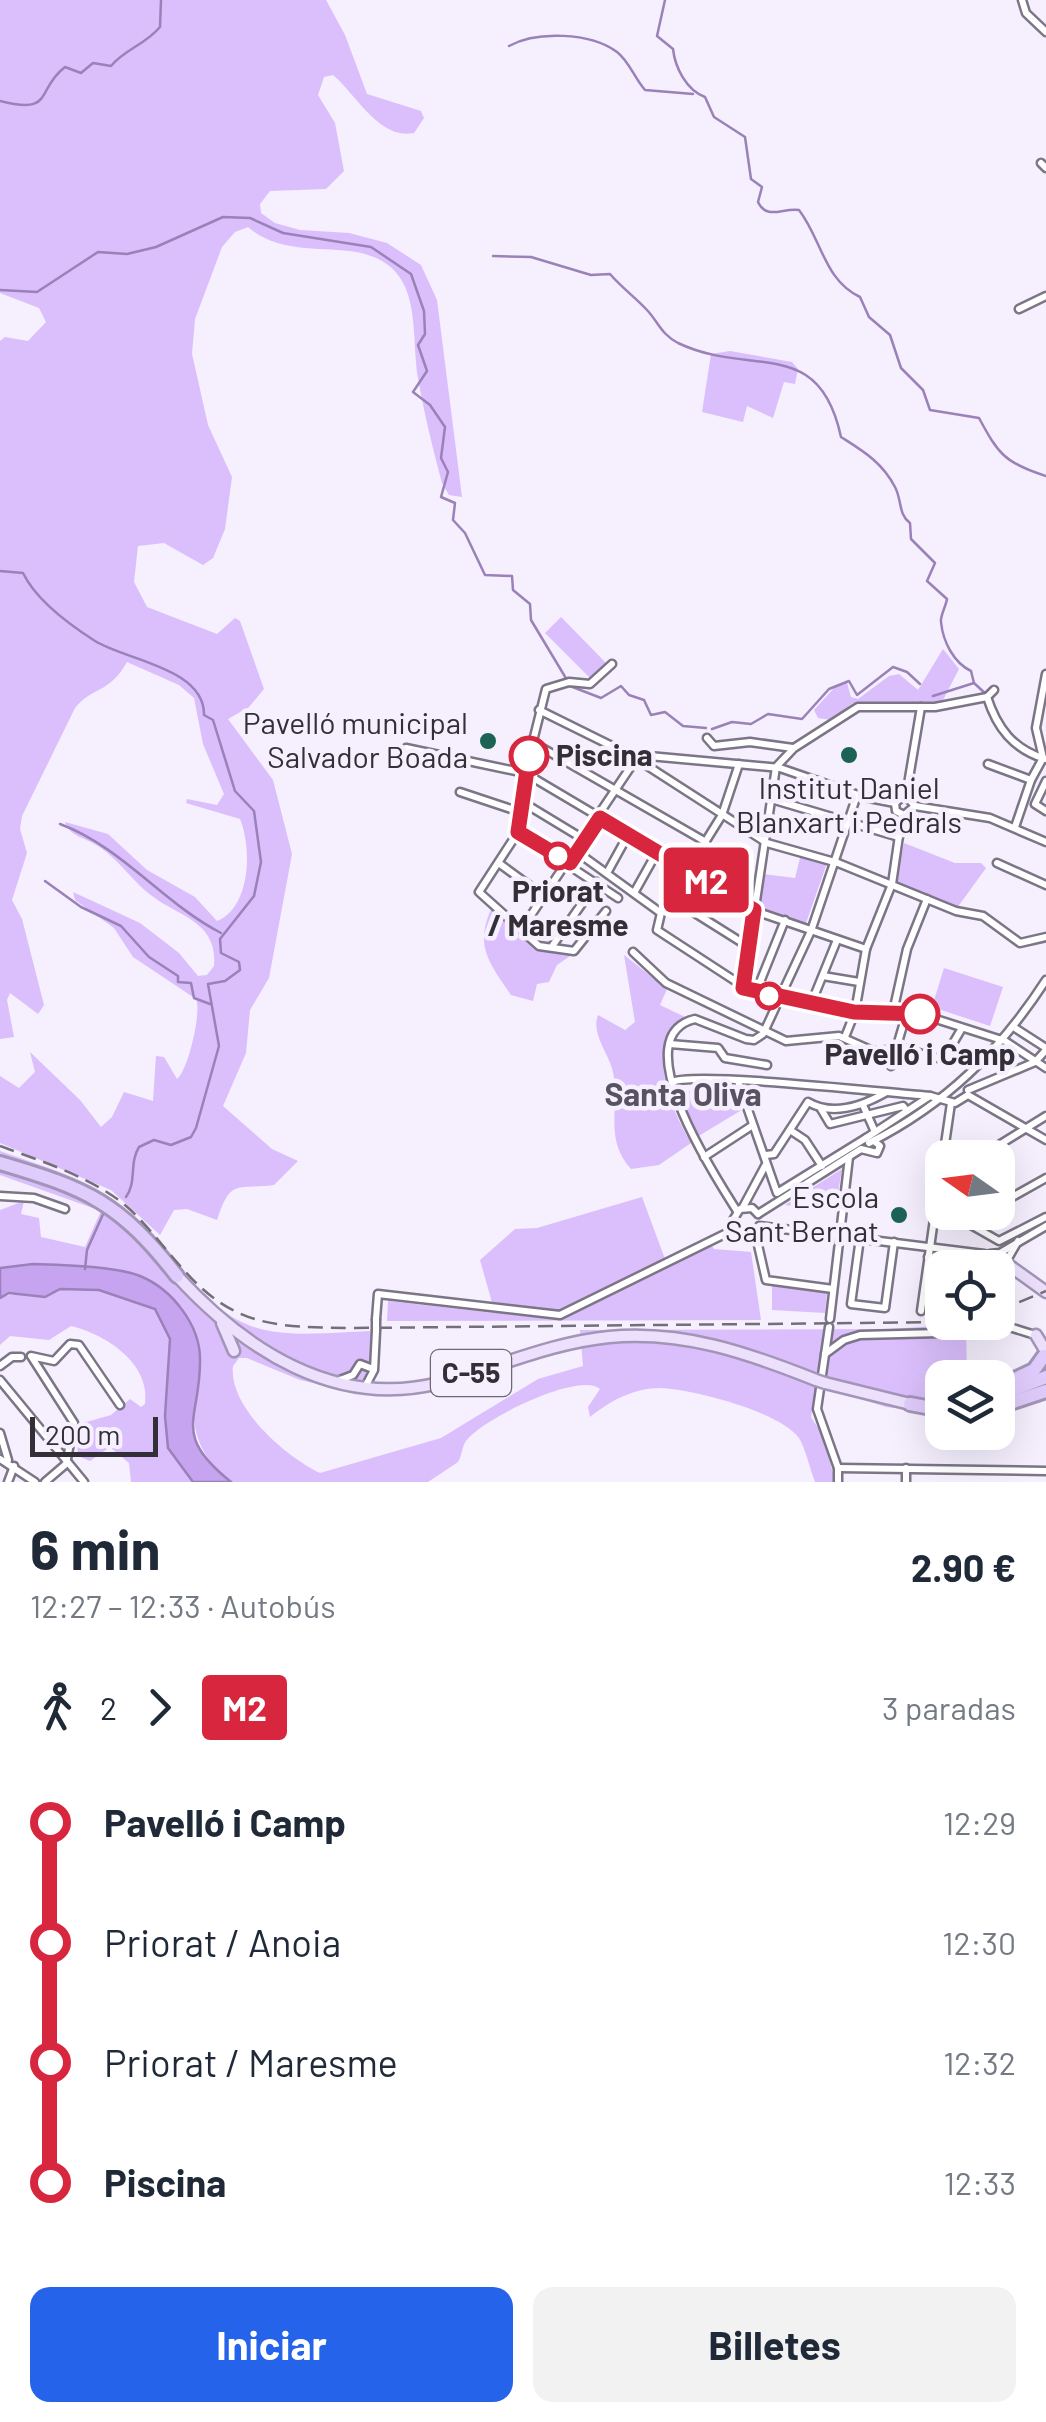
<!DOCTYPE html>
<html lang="es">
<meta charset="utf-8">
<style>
:root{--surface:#fff;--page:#f2f2f3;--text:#1f2937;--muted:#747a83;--accent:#2563eb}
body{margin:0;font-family:Barlow,sans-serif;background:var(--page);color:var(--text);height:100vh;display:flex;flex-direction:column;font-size:38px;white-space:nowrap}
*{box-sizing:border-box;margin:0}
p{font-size:32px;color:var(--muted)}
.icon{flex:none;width:55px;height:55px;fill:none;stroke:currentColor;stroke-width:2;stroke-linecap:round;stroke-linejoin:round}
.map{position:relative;height:1482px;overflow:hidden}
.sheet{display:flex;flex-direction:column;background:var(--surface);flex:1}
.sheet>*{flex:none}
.badge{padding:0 20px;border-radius:8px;font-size:35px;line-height:65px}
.needle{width:65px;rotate:284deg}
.tools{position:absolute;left:925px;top:1140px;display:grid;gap:20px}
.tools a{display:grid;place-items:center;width:90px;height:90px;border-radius:20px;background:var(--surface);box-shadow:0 10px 40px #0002;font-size:50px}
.scale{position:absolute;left:30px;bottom:25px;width:128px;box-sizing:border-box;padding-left:10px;border:5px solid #322f36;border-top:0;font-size:28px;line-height:35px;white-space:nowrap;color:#322f36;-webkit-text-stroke:8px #f5effe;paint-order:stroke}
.map>.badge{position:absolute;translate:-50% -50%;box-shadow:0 0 0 5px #fff}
.legs{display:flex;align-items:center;gap:15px;height:110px;padding:0 30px;font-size:32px}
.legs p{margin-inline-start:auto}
.headline{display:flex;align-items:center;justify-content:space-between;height:170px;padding:0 30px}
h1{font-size:55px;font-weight:700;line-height:75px}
.cta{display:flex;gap:20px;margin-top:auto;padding:20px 30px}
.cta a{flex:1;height:115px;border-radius:20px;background:var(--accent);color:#fff;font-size:40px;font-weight:700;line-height:115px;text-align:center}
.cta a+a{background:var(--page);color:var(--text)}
ul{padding:0 30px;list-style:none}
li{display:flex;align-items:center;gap:35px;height:120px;font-size:38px}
li i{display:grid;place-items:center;width:15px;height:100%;margin:0 12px;background:currentColor}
li i::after{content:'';width:25px;height:25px;margin:-12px;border:8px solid;border-radius:50%;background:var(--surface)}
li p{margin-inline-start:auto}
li:first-child i{background:linear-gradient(#0000 50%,currentColor 0)}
li:last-child i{background:linear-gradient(currentColor 50%,#0000 0)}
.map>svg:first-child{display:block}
</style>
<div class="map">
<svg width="1046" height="1482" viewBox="0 0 1046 1482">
<rect width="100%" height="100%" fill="#f5effe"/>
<g fill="#dabffc">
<path d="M0,0H326L345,35L367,94L421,111L424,118L414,133C379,140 356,94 333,75L324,77L318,95L335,123L344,171L326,189L270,191L260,204L261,213L275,223L300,230L349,233L387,243L421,265L437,300L462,497L449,495L442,483C433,449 424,413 418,378C410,324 425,261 350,251C314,247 277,252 248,227L235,232L222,247L195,319L192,354L208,425L232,477L225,529L213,558L203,565L164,543L138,546L134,582L147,607L217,634L235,618L240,621L264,689L249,707L228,719L273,780L292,854L269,978L250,1010L246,1053L223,1106L272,1149L298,1161L274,1185C237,1190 231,1177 217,1220L187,1209L174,1210L160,1235L111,1190L0,1143V1076L19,1088L35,1072L30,1052L80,1100L101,1127L112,1117L124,1092L153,1101L156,1056L164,1057L177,1079C188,1071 202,1011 196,999L133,957L114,928L75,900L73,892L140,923L179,953L198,976L207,975L214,966C218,922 180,917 152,896C133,882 120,861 101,848C88,838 69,837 65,822L108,834L147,870L195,897L217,921C251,907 252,848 240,819L186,803L187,799L217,805L224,794L203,744L194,698L179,685L127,662C109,694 93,686 75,708L22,816L20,829L27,853L12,900L22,919L44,1005L38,1014L10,993L7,1000L14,1037L0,1039V341L5,337L28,341L46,322L39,308L0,293Z"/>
<path d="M730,351L792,362L798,369L795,384L784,382L773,418L747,406L743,422L702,412L711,354Z"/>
<path d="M561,617L607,664L591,679L545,633Z"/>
<path d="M943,649L959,669L942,702L853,703L831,720L818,718L814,710L836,686L847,683L851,697L858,699L889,676L899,674L918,690Z"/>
<path d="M904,843L955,863H981L986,868L957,908L896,883Z"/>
<path d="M801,854L827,863L805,926L760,910L763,874L795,878Z"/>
<path d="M492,907L538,949L573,954L557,965L549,982L537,984L533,1001L511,995C489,962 474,946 492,907Z"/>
<path d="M624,955L667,989L660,1005L685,1017C644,1049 670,1106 691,1143L659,1165L631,1169C602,1137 622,1104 612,1068C607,1051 591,1033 598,1015L625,1030L635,1022Z"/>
<path d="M944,968L1003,987L990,1026L932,1007Z"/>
<path d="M677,1090L740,1094L745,1108L697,1137L676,1099Z"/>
<path d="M0,1151C41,1166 93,1179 126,1210C168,1248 199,1310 257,1328C291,1338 337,1332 373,1331L366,1395L300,1380L247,1358H239L233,1366C228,1407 286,1457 320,1473L441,1438L538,1379L583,1366L580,1330L890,1329L966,1324L967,1377L942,1378V1413L886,1407L816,1385L811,1417L824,1437L835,1482H815C810,1469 806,1450 799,1438C781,1412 692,1389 661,1388C633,1388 610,1401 590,1417L588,1407L600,1389C580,1371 482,1419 466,1441C462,1446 462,1456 458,1462L428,1482H231C169,1432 206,1387 190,1320L138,1275L62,1265L0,1268V1210L24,1201L21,1214L39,1218L41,1237L85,1247L101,1211L0,1175Z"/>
<path d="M842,1169L835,1211L785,1205Z"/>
<path d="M642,1197L665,1259L707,1238L714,1249L751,1252L761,1320L387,1321L388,1301L495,1313L480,1260L515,1229L537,1228Z"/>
<path d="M772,1285L827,1293L825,1313L772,1310Z"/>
<path d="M60,1289L99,1290L155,1309L170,1339L165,1416L168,1448L193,1482H131L129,1463L110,1447L90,1461L78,1456L77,1436L83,1423L111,1415L130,1399L141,1407L145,1404C151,1363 105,1334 71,1326L49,1340L10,1336L0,1345V1298C20,1289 39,1300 60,1289Z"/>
</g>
<path fill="#c6a4ef" stroke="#9a81b8" stroke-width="2.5" d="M33,1264C61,1265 115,1266 140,1276C172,1289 200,1325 200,1359C201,1420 170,1433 231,1482H193L168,1448L165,1416L170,1339L155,1309L99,1290L60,1289L45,1297L9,1293L0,1298V1268Z"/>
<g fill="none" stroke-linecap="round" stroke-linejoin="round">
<g stroke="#9a81b8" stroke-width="2.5">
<path d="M665,0L657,36L673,49C675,67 686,90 705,97L714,117L745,137L751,179L762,187L758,202C767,221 784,207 799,210C822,240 824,280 860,297L869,317L890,335L901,368L923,390L930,410L979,418C998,453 1004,463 1046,476"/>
<path d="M509,46C536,31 590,32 617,52C629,61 635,79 645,90L693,94"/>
<path d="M0,101C55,115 35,90 65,67L81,73L93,63L111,66C125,49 145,45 160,27L161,0"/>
<path d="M493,256L531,257L591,275L610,274C621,287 636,298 647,310C659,323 661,334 678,343C751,378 819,334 841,437C863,451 882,462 895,487C902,500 898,514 910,523L911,539L935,563L927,581L947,599C946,606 940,616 941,622C943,642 954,663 971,671L974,683"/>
<path d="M0,290L37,292L98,252L127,254L156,247L223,217L250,218L283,233L371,247L411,274L424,311L425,334L418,345L427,371L413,392L430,405L445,427L441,458L448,472L441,497L455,503L453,520L465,533L485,575L512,576L513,590L530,604L531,620L567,680"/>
<path d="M0,571L23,573C36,600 70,625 95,641C125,660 205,668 204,715L213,720L235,791L254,811L261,862L254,896L220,939L221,953L239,962L240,970L225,981L208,984L219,1046L196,1128L191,1137L171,1145L154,1140L139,1147C129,1163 137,1182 126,1197"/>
<path d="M570,686L601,698L621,686L629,695L644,700L651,715L665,712L683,726L706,728"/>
<path d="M933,696L974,683L987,695"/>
<path d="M712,729L732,722L751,724L768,714L802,719L829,689L849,681L857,695L893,667L907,672L920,684"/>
<path d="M60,824C122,847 163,903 221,933"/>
<path d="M45,881L81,907L121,926L149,957L178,976V982L191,983L194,998L210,1004"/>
<path d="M85,1269L87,1250L104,1212"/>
</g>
<defs>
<g id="minor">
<path d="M1022,0L1026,13L1046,32"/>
<path d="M1041,163L1046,168"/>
<path d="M1019,309L1046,296"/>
<path d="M987,697C997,728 1013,749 1045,759"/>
<path d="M539,710L632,756L767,843L838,863L956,911L983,916L1020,943L1046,937"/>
<path d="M707,738L714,746L750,742L793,748"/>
<path d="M532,742L706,842"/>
<path d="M406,748L525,773L761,913L866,949"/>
<path d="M636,759L649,756L780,768L864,797L895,803"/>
<path d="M739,764L722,815L661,913L657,930L749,990L855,1012L920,1014L1005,1041L1046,1068"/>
<path d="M988,764L1031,780"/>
<path d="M1046,781L1035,804L1046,811"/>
<path d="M460,792L517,811"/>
<path d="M906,796L921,707"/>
<path d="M768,798L899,837"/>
<path d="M519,800L585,840"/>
<path d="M895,803L896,811L904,815L915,806"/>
<path d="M895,803L905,795L915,806"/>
<path d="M915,806L990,818L1046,842"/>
<path d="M1015,827L1031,780L1043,758L1036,728L1046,674"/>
<path d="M518,832L618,898"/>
<path d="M577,852L661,913"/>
<path d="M997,863L1046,885"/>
<path d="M500,864L545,897"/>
<path d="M607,873L628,835"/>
<path d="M634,893L657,852"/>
<path d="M671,898L749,947"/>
<path d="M606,911L574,951L539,946L479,892L518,832L525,773L546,689L569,682L590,684L612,664"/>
<path d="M521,930L636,759"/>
<path d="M553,945L597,882"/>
<path d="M633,952L666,983L786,1041L839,1036L873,1051L907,1049L934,1058L945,1057L962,1028"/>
<path d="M823,976L859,982"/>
<path d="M743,988L776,767L794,748L858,707H935L987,697L994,690"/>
<path d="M756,992L785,920"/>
<path d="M811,1004L837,940"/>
<path d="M893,1012L907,949L927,899"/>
<path d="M1015,1028L1046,1048"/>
<path d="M845,1037L855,1012L866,949L892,884L902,815"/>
<path d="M670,1044L718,1048L725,1058L767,1065"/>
<path d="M891,1066L907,1012"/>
<path d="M738,1081L777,1193L866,1138"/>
<path d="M672,1082C694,1071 890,1093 930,1096L955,1103L968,1095"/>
<path d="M968,1090L1035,1062L1046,1050"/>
<path d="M968,1095L1046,1140"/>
<path d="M863,1105L875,1132"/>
<path d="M821,1109L830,1124L903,1106L907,1111"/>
<path d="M790,1130L805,1140L822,1166"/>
<path d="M866,1138L930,1096"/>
<path d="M869,1143C945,1105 1000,1051 1046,980"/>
<path d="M766,1155L774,1154L808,1102C832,1116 862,1106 885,1093"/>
<path d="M704,1157L753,1125"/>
<path d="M943,1158L951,1103"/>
<path d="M978,1158L1046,1116"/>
<path d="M0,1196L34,1198L65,1209"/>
<path d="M998,1205L1046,1178"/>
<path d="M743,1207L765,1166"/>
<path d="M737,1211C717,1179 622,1036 695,1019L746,1039L754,1040L763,1034L811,931L857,795"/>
<path d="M948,1212L999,1241L1046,1217"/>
<path d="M758,1214L861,1149L877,1153L880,1146L874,1141"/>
<path d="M964,1223L983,1212"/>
<path d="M759,1226L984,1254L1006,1262L1018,1241"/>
<path d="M735,1229L733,1220L740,1209L752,1208L758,1214"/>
<path d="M735,1229L744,1235L756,1232"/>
<path d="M755,1232L766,1280L833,1289"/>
<path d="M860,1238L851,1304L885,1308L894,1242"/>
<path d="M990,1254L1000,1253L1046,1226"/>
<path d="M928,1257L960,1261L959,1268"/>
<path d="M921,1311L942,1163"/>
<path d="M376,1319L378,1294L560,1315L735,1229"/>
<path d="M830,1319L849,1157"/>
<path d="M829,1327L817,1409L838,1468V1482"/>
<path d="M825,1354L844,1340L860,1335L940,1333L1000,1324L1035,1335"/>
<path d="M0,1366L12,1357H21"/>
<path d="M0,1380L84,1482"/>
<path d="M340,1380L353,1375L360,1364L373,1369"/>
<path d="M365,1387L374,1370L376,1331"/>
<path d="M0,1433L8,1460"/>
<path d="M0,1459L35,1482"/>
<path d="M838,1468L1046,1471"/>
<path d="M8,1482L14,1466"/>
<path d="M45,1482L66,1464L74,1423L31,1356L54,1361L70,1344L79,1345L120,1405"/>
<path d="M906,1482V1468"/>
</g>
<g id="major">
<path d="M1003,1261L1046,1292"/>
<path d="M177,1276C245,1350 335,1409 439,1383C496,1368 549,1343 609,1337C683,1330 748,1353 816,1380"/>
<path d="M222,1323L234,1351"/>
<path d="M1036,1335L1045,1350"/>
<path d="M825,1383L910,1404"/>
</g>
<g id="highway">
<path d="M0,1163C88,1189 119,1202 177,1276"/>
<path d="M998,1387L1034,1370L1044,1356"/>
<path d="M998,1396L1046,1377"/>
<path d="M910,1404L942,1410"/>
<path d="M998,1407L1046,1391"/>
</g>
</defs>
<use href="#minor" stroke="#7c7586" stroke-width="11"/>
<use href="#major" stroke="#a395b7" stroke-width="15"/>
<use href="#highway" stroke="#a395b7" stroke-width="18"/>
<use href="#minor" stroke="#fff" stroke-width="6"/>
<use href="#major" stroke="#ece0fd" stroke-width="10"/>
<use href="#highway" stroke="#e0ccfc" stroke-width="12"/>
<g stroke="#736f78" stroke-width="2.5" stroke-dasharray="15 8" stroke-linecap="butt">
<path d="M0,1146C41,1161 91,1177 125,1205C146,1223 163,1247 182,1268C235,1329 279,1327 355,1328L958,1322"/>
<path d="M998,1311L1046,1291"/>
</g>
<defs>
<path id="minor-bridge" d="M376,1331V1319"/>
<path id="major-bridge" d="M816,1380L825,1383"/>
</defs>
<use href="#minor-bridge" stroke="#7c7586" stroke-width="11" stroke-linecap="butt"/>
<use href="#major-bridge" stroke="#a395b7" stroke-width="15" stroke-linecap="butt"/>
<use href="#minor-bridge" stroke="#fff" stroke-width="6"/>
<use href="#major-bridge" stroke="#ece0fd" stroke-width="10"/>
</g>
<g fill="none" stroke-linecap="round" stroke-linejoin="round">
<defs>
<path id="line-1" d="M529,756L518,832L570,863L600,818L754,910L743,988L854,1012L920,1014"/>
</defs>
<use href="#line-1" stroke="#fff" stroke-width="22"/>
<use href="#line-1" stroke="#d7263d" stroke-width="15"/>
</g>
<g fill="#1c6356" stroke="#f5effe" stroke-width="4">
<circle cx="488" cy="741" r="10"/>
<circle cx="849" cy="755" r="10"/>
<circle cx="899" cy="1215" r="10"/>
</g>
<g fill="#fff" stroke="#d7263d" stroke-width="5">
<circle cx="529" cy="756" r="18"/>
<circle cx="558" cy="856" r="12"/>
<circle cx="769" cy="996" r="12"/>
<circle cx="920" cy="1014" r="18"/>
</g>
<g text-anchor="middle" stroke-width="9" stroke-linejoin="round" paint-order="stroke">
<rect fill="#f5effe" stroke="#6c6972" stroke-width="2.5" x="431" y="1350" width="80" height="46" rx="8"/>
<g font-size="28" font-weight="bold" fill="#322f36">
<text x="471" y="1383">C-55</text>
</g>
<g font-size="30" fill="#322f36" stroke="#f5effe" text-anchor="end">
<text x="468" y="734">Pavelló municipal<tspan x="468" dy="34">Salvador Boada</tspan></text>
<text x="849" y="799" text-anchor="middle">Institut Daniel<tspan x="849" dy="34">Blanxart i Pedrals</tspan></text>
<text x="879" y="1208">Escola<tspan x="879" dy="34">Sant Bernat</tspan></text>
</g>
<g font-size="30" font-weight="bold" fill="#322f36" stroke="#f5effe">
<text x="556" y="766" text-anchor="start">Piscina</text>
<text x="558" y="902">Priorat<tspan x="558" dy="34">/ Maresme</tspan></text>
<text x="920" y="1065">Pavelló i Camp</text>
</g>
<g font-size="32" font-weight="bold" fill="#595262" stroke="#f5effe">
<text x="683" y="1106">Santa Oliva</text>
</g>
</g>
</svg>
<div class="tools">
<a><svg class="needle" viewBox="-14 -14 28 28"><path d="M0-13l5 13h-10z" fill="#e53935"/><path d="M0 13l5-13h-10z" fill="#747a83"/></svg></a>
<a><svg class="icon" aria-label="locate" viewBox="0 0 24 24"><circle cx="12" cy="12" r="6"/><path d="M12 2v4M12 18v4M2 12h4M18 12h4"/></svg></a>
<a><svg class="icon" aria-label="layers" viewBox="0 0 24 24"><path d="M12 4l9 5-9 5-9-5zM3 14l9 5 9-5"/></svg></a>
</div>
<div class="scale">200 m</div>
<b class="badge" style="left:706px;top:880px;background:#d7263d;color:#fff">M2</b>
</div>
<section class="sheet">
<div class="headline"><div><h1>6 min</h1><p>12:27 – 12:33 · Autobús</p></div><b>2.90 €</b></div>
<div class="legs"><svg class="icon" aria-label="walk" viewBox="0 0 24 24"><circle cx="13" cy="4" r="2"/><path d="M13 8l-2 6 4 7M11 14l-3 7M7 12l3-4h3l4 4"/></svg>2<svg class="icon" aria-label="forward" viewBox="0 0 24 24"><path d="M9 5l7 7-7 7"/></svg><b class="badge" style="background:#d7263d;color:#fff">M2</b><p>3 paradas</p></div>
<ul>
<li><i style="color:#d7263d"></i><b>Pavelló i Camp</b><p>12:29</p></li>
<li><i style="color:#d7263d"></i><span>Priorat / Anoia</span><p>12:30</p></li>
<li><i style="color:#d7263d"></i><span>Priorat / Maresme</span><p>12:32</p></li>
<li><i style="color:#d7263d"></i><b>Piscina</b><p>12:33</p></li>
</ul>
<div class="cta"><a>Iniciar</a><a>Billetes</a></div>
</section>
